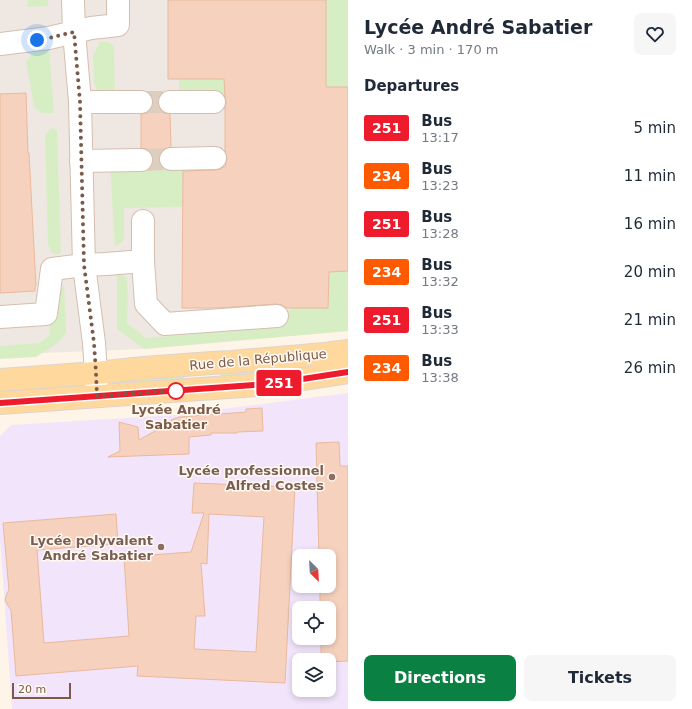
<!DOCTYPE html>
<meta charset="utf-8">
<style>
:root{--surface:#fff;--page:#f6f6f7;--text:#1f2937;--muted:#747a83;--accent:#0b8043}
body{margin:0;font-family:"DejaVu Sans",sans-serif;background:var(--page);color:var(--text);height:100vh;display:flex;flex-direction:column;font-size:15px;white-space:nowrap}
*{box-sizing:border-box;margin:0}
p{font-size:13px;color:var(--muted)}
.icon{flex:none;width:22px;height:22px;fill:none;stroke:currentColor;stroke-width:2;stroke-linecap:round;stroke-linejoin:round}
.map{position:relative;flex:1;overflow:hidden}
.drawer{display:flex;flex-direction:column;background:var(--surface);width:344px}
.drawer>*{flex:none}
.badge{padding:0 8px;border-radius:3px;font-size:14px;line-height:26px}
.needle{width:26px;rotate:156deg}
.controls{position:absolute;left:292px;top:549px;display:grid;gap:8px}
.controls a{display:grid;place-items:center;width:44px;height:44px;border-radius:8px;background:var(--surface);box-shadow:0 2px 6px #0003;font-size:20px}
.scale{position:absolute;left:12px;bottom:10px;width:59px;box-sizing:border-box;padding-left:4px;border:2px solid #7b5a49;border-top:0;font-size:11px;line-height:14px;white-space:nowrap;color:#7b5a49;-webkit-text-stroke:3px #fff9f0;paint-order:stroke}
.you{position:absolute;width:20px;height:20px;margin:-10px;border:3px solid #fff;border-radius:50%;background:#1a73e8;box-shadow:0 0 0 6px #1a73e833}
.map>.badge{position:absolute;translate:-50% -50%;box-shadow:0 0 0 2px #fff}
h2{padding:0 16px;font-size:15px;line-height:36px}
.round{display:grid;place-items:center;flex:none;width:42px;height:42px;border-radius:8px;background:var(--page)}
.summary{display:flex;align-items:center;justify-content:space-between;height:68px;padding:0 16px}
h1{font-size:19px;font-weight:700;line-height:30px}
.action{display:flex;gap:8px;margin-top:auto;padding:8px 16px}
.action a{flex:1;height:46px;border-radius:8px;background:var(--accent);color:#fff;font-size:16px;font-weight:700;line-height:46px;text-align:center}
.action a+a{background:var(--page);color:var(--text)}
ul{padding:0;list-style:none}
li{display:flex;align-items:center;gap:12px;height:48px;padding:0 16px}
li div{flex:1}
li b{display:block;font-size:15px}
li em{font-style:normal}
li .badge{min-width:44px;font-weight:700;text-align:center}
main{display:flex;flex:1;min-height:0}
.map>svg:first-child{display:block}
</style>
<main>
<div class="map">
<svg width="348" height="709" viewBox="0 0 348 709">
<rect width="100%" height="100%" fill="#fef5e8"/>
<path fill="#efe8e2" d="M0,0H348V331L144,349L43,353L0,357Z"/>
<path fill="#f2e5fb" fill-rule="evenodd" d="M348,393V709H12L0,539V436L11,425L176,415ZM299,556H329V586H299ZM299,608H329V638H299ZM299,660H329V690H299Z"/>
<g fill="#d7eec5">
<path d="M28,0H48V6L27,7Z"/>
<path d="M326,0H348V331L144,349L117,329V274C121,275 124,275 126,278C129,286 127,313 127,323L146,338L276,327L291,308H328L331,98L179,96V79Z"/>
<path d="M100,42H108L114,46L115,96L102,94L97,91L94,82L93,55Z"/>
<path d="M49,46L54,113H42L34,107L26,62L36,48Z"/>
<path d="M51,128L57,130L61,254H53L48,245L45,135Z"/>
<path d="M110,166H141L173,168L183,167V207L124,208V239L120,244L115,246Z"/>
<path d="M64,285L66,328V333L63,337L58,343L36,357L0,359V346L39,343L50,335L49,313Z"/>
<path d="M348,359V365L221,378L220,371Z"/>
<path d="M184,374L185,382L117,384V380Z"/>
</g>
<g fill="#f6d2be" stroke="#eab89d" fill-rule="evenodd">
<path d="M168,0H326V87H348V271L329,272L328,308H286L282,305L276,304L219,308H182L183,171L215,170L221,169L223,167H225L227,158L225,151V108L226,102L225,96L224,79H168Z"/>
<path d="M26,93L28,153H29L36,286L35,287V291L0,293V94Z"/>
<path d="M152,95H159L158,102L159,108L164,113L170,114L171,147L164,149L160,153L159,160L161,167L152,166L153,160L152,154L147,149L141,148V114L148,113L152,108L153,102Z"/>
<path d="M262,408L263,431L237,432V433H211V435L189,437V454L108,457L120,451L119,422L138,427L139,440L171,422V420L179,417L246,412V409Z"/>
<path d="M339,442L340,466H348V661L329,662V660H321V638H329V608H320V586H329V556H319L316,443Z"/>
<path d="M194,483L295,487L285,683L137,676L138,666L16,676L11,610L7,604L5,600L7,593L9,590L3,523L116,514L118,544L37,550L44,643L129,636L124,557L191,552L204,513H192ZM209,514L264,517L256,652L194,649L196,616H205L201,563L207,564Z"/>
</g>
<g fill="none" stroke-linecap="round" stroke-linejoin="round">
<g stroke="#ddcec0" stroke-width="22" stroke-dasharray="22 11" stroke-linecap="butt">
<path d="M141,102H170"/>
<path d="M141,160L171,159"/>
</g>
<defs>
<g id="minor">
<path d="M73,0L74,32L80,102L84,265L94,343L96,373L97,396"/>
<path d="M0,44L49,38L91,28L118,25V0"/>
<path d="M80,102H141"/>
<path d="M170,102H214"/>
<path d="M171,159L215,158"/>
<path d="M81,161L141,160"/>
<path d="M143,261L146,304L165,324L277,316"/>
<path d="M0,317L46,314L52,269L84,265L106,264L143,261V221"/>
</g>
<g id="major">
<path d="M0,380L96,373L144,368L211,363L231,362L325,354L348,351"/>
<path d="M0,403L243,386L277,383L348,372"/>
</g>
</defs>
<use href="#minor" stroke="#d4beaf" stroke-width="24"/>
<use href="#major" stroke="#ddd4d0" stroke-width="24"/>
<use href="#minor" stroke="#fff" stroke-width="22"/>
<use href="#major" stroke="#ffd89e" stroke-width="22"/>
</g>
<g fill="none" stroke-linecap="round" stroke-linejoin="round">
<defs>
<path id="line" d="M0,403L254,385L277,383L348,372"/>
</defs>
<use href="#line" stroke="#fff" stroke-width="9"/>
<use href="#line" stroke="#ed1b2c" stroke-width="6"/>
<path stroke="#7b5a49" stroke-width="4" stroke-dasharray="0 7.2" d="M37,40L49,38L74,32L80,102L84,265L94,343L96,373L97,396L182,390L176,391"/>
</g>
<circle fill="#fff" stroke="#ed1b2c" stroke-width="2" cx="176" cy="391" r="8"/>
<g fill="#8d6e63" stroke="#fff9f0" stroke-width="1.5">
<circle cx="332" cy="477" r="4"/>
<circle cx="161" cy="547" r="4"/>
</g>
<g text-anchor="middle" stroke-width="3" stroke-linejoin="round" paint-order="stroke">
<g font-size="13" fill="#7b5a49" stroke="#fff9f0">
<text transform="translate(258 359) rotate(-5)" y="5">Rue de la République</text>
</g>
<g font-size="13" font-weight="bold" fill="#7b5a49" stroke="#fff9f0">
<text x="176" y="414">Lycée André<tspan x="176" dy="15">Sabatier</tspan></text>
</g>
<g font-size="13" font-weight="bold" fill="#785e54" stroke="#fff9f0" text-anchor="end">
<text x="324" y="475">Lycée professionnel<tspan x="324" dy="15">Alfred Costes</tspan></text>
<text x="153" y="545">Lycée polyvalent<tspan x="153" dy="15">André Sabatier</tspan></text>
</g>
</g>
</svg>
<div class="controls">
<a><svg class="needle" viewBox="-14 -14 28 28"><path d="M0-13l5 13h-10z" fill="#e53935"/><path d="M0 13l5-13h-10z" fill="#747a83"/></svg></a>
<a><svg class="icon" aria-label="locate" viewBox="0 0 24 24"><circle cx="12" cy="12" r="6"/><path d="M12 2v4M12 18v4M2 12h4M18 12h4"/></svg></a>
<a><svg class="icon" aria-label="layers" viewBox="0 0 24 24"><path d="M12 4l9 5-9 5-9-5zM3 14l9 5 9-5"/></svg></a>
</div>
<div class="scale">20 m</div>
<div class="you" style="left:37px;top:40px"></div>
<b class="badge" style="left:279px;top:383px;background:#ed1b2c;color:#fff">251</b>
</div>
<section class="drawer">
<div class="summary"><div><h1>Lycée André Sabatier</h1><p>Walk · 3 min · 170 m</p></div><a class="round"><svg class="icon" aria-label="heart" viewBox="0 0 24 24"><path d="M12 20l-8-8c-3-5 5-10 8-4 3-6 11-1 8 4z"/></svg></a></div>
<h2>Departures</h2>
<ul>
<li><span class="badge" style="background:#ed1b2c;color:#fff">251</span><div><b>Bus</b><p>13:17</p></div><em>5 min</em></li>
<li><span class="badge" style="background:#ff5a00;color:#fff">234</span><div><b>Bus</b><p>13:23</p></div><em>11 min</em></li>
<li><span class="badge" style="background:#ed1b2c;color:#fff">251</span><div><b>Bus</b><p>13:28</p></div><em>16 min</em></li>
<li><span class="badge" style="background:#ff5a00;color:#fff">234</span><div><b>Bus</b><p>13:32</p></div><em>20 min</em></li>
<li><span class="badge" style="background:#ed1b2c;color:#fff">251</span><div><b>Bus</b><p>13:33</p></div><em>21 min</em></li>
<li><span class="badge" style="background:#ff5a00;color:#fff">234</span><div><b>Bus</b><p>13:38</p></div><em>26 min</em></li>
</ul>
<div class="action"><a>Directions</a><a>Tickets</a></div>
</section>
</main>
